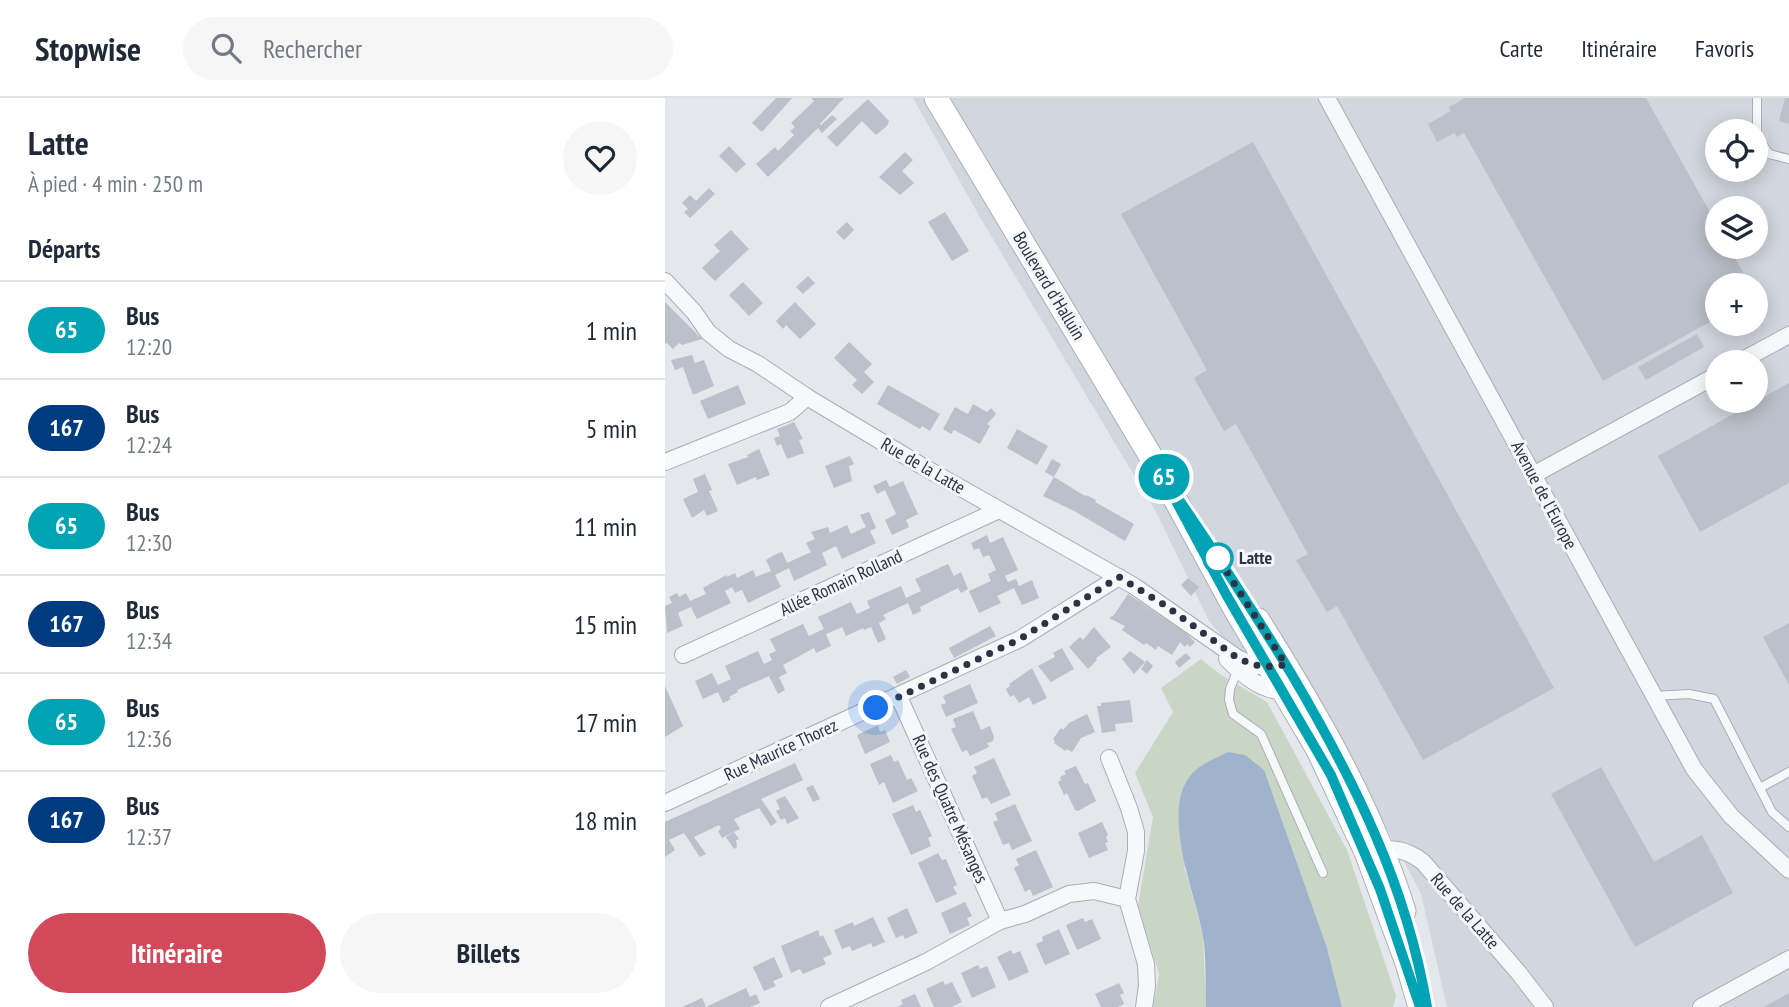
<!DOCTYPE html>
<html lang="fr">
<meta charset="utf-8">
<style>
:root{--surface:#fff;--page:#f6f6f7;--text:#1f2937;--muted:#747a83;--line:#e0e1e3;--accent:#d1495b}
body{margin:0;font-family:"PT Sans Narrow",sans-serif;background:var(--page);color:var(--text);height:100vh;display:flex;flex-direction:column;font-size:26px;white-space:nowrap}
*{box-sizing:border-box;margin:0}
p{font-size:23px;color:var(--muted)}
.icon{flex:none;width:38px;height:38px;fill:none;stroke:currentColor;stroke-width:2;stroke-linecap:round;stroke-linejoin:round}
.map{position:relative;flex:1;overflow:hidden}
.sheet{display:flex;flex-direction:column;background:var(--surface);width:665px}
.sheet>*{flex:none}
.badge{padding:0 14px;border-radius:23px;font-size:24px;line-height:46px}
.tools{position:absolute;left:1040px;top:21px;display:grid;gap:14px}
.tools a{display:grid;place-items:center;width:63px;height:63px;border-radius:50%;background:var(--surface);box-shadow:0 4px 18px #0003;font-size:35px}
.you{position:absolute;width:35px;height:35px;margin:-18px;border:5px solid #fff;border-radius:50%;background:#1a73e8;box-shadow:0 0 0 10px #1a73e833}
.map>.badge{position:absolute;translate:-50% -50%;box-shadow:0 0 0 4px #fff}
h2{padding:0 28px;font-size:26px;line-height:63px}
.round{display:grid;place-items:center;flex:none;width:74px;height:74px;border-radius:37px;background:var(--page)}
.headline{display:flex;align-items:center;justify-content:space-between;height:119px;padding:0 28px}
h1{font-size:33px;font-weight:600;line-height:52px}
.cta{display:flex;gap:14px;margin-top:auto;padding:14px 28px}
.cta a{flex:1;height:80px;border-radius:42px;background:var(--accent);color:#fff;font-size:28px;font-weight:600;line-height:80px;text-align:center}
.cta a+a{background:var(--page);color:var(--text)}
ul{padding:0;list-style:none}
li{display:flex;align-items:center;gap:21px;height:98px;padding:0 28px;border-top:2px solid var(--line)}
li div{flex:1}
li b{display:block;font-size:26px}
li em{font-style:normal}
li .badge{min-width:77px;font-weight:700;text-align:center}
header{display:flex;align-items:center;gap:42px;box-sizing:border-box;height:98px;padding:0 35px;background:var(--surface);border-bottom:2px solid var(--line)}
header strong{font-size:33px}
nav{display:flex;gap:38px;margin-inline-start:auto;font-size:24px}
.search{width:490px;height:63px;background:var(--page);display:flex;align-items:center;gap:18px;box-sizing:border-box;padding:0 24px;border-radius:38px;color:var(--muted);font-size:26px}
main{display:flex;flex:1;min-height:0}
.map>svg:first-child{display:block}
</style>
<header>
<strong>Stopwise</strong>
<div class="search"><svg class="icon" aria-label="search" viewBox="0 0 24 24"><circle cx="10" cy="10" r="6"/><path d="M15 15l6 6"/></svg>Rechercher</div>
<nav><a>Carte</a><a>Itinéraire</a><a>Favoris</a></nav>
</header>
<main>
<section class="sheet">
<div class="headline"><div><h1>Latte</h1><p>À pied · 4 min · 250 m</p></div><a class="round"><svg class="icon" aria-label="heart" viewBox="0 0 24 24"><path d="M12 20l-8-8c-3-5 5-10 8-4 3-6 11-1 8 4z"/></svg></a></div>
<h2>Départs</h2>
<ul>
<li><span class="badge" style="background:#00a3b4;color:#fff">65</span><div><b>Bus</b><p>12:20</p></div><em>1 min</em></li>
<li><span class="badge" style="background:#003b80;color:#fff">167</span><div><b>Bus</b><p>12:24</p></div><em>5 min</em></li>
<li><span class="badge" style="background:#00a3b4;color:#fff">65</span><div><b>Bus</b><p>12:30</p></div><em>11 min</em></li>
<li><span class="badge" style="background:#003b80;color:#fff">167</span><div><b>Bus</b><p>12:34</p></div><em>15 min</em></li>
<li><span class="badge" style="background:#00a3b4;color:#fff">65</span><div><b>Bus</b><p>12:36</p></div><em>17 min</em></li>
<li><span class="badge" style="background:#003b80;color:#fff">167</span><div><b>Bus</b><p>12:37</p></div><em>18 min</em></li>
</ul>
<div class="cta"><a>Itinéraire</a><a>Billets</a></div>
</section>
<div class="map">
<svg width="1124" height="909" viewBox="0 0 1124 909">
<rect width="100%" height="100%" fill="#e4e7ec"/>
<path fill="#d2d6de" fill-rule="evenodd" d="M248,0H1124V909H782L756,796L718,723L544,523L491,414L316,121ZM1052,33H1090V72H1052ZM1052,110H1090V149H1052ZM1052,187H1090V226H1052ZM1052,264H1090V303H1052Z"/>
<path fill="#c9d6c5" d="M536,561L556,577L602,604L682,752L731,898L728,909H677L662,850L519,768L538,836L541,909H488L494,876L473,808L488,719L470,675L508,614L496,590Z"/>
<path fill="#9fb4cc" d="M563,654L580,657L599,672L662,850L677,909H541C540,885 542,857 537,833C529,794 498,717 523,681C532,667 549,661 563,654Z"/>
<g fill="#bbc0ca">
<path d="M111,0H127L97,34L87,25Z"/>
<path d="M146,0H179L155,26L156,27L167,17L172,21L157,35L153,30L103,79L91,66L110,49L113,53L129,37L125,33L130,29L126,25L149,3Z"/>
<path d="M800,0H981L1052,127V149H1064L1085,187H1052V220L938,283L799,35L792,39L789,35L772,44L763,26L786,13L784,9Z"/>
<path d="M1120,0H1124V26L1114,23Z"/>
<path d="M203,1L224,23L222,28L211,37L197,23L172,49L162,39Z"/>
<path d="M588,44L889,590L758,662L672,508L662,514L631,462L643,456L571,326L559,333L529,280L542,272L456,116Z"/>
<path d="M64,48L81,66L71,75L54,58Z"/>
<path d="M240,54L248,62L237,73L249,85L235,97L214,79Z"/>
<path d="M44,90L50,96L25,120L19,114L23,111L17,105L25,97L31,103Z"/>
<path d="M280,114L304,153L287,163L263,124Z"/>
<path d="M182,124L189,132L179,142L171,134Z"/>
<path d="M66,132L84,151L50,183L37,170L55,153L49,147Z"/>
<path d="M143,178L150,185L138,196L131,189Z"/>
<path d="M78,184L98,205L84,218L64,197Z"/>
<path d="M0,204L37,241L17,247L14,245L8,251L2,245L0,246Z"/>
<path d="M130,204L151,226L135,241L121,227L118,231L111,223Z"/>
<path d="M1032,236L1039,249L981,282L973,269Z"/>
<path d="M184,244L207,266L199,274L209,284L197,296L187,287L192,282L169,260Z"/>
<path d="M27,257L30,265L39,262L49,288L28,297L18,269L10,272L6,262Z"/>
<path d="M1124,285V385L1035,434L993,358Z"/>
<path d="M73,287L81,306L43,321L35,303Z"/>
<path d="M223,287L275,316L265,333L257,328L255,331L212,306Z"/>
<path d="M308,306L322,314L326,310L331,316L322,326L325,328L315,346L289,332L286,336L278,331L290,309L303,316Z"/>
<path d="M129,324L138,341L134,342L139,355L122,361L116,346L112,348L109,340L115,338L112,331Z"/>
<path d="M352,331L383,348L372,367L342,350Z"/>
<path d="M94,351L105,377L92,382L91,379L72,387L63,366L83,359L82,357Z"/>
<path d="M185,358L189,366L184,368L187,383L169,390L160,368Z"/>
<path d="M387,361L396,366L389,379L380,374Z"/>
<path d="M40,376L47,392L44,393L53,413L42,418L39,412L27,420L18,401L33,394L28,381Z"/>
<path d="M389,379L420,398L421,397L431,402L430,404L469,426L460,443L411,414L378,398Z"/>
<path d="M221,382L225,389L238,383L253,416L241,422L244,429L227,437L220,422L231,416L220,392L212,396L208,388Z"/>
<path d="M204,414L211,430L205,433L211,445L177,461L171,448L157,455L162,467L129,483L124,470L110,477L116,489L83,505L77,492L70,495L67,489L60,493L66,505L32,521L26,509L19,512L13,515L18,528L2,535L0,508L7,505L4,499L12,495L14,499L21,495L25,503L41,496L38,490L61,477L62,479L70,475L72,480L88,472L91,479L106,473L101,462L109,457L117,454L122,465L146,454L141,445L150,441L146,434L163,429L165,435L182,427L186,436L201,429L195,417Z"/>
<path d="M322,437L325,445L338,439L353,472L340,478L343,484L351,481L354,488L367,482L374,500L357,507L349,490L332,498L336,505L314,515L304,493L326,483L323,476L331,472L324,457L318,459L314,450L309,452L306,445Z"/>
<path d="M283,466L289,478L296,474L303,491L296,495L293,490L255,509L256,513L248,517L243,505L218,517L221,521L214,525L221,541L213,545L206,529L199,532L198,530L181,538L177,529L161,536L166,548L151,555L149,550L118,567L122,575L114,579L120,592L113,596L104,578L72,592L73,594L64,599L66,601L58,605L53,594L38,601L30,583L47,575L53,587L66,581L60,568L93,553L99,566L107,562L104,556L111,553L105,541L138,526L144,538L159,531L153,519L186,504L192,516L205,510L202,503L236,488L241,500L256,493L250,481Z"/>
<path d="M523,480L534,489L526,498L516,487Z"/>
<path d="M463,496L521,535L530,544L525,549L522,546L520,549L515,544L507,557L493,548L491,552L481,545L479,547L457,532L460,528L444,520L449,517Z"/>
<path d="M1124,525V587L1098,539Z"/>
<path d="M325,528L331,538L289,560L284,550Z"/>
<path d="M429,529L446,549L431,560L432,562L423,571L404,549L415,539L418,542Z"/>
<path d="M397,550L409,571L386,584L373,568L390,559L388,555Z"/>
<path d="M465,553L480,564L469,576L457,561Z"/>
<path d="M521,555L526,560L514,570L510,564Z"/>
<path d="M482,562L488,568L482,576L476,571Z"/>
<path d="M367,570L382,600L368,607L364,599L354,605L349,597L345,599L341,591L345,588L344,586Z"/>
<path d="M241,572L245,579L232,586L228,579Z"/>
<path d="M305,586L313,605L281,619L276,607L281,605L278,598Z"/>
<path d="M0,588L18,628L0,639Z"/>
<path d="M465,602L468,624L450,626L451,633L437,635L432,608H436V605Z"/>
<path d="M308,613L316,632L325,628L329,639L328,643L322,645L324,649L305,658L302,652L297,654L286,631L291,629L288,621Z"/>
<path d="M422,616L430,634L416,640L407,654L402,651L400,653L389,645L390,643L388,641L396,630L398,632L404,625Z"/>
<path d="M213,627L215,634L220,632L225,644L200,656L192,637Z"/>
<path d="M226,657L229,664L233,662L242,682L246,680L253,693L228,705L219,684L214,687L205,666Z"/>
<path d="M329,660L346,697L326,706L322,699L317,701L307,678L312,675L309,669Z"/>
<path d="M130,665L138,682L96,701L112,724L106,728L94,710L69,721L75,731L57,740L53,733L56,731L54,727L29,739L41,756L35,759L19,735L4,742L10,752L0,759V724Z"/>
<path d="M411,668L420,686L423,685L431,703L413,713L410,712L402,695L399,697L393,684L396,682L395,679L401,676L399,673Z"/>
<path d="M936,669L989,764L1037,737L1068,795L970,849L886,696Z"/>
<path d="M148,687L155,701L148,704L141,690Z"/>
<path d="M120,698L134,720L122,726L120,720L116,722L111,713L115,711L111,702Z"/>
<path d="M350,706L367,743L347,752L344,745L338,747L328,724L333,722L330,715Z"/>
<path d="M248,707L251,714L255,712L267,738L263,740L266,748L246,757L227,716Z"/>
<path d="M437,724L443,737L441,739L443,744L440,745L443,752L424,760L413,735Z"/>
<path d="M69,734L74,741L71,742L72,749L69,751L61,739Z"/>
<path d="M371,752L388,789L368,798L365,791L360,794L349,770L354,767L351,761Z"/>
<path d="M273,755L277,762L281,761L292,787L288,789L292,796L271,805L253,765Z"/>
<path d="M300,804L307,818L302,820L305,827L285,836L276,815Z"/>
<path d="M242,810L253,835L240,841L238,837L231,840L222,820Z"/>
<path d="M208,819L220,844L208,849L206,845L187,853L185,848L177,851L169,832L188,824L189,828Z"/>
<path d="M418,820L420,824L427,821L436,841L412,852L401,827Z"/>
<path d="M394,831L405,856L380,867L371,846L378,843L377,839Z"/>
<path d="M153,832L155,839L158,837L167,856L158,860L161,866L138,876L135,871L126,875L116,848Z"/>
<path d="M346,852L348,856L355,853L364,874L344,883L332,859Z"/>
<path d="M109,859L118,879L108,883L111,888L99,893L88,869Z"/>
<path d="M313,867L315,871L322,868L331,889L307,900L296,875Z"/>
<path d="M278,883L280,887L287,884L297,904L286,909H269L261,891Z"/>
<path d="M454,885L459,895L455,897L459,906L453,909H436L430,896Z"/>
<path d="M81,890L85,899L91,896L95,905L85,909H17L37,900L41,909Z"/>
<path d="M1124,895V909H1099Z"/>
<path d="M250,896L256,909H232L238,906L236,902Z"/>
</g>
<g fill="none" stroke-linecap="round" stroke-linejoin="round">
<defs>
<g id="service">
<path d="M1092,0V38L1104,56L1124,61"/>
<path d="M573,571L565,591L564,602L568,616L596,636L658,775"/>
<path d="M988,598L1024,596L1049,601L1107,714L1124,729"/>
<path d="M1095,690L1124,674"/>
</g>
<g id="minor">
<path d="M662,0L1029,671L1066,718L1124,772"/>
<path d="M0,183L29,214L43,234L64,251L93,266L142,299L257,368L469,488L574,561L591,568H611"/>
<path d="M1074,264L1124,237"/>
<path d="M0,364L125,314L142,299"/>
<path d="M870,376L1052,277"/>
<path d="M18,557L334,412"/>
<path d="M562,561C579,578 597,594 623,594"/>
<path d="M234,599L335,823"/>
<path d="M444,660L464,710L471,734V753L462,801L481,866L482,888L479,909"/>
<path d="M0,705L355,541L454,479"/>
<path d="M707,753C727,749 741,751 758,764L853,874L880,909"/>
<path d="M164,909L261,864L335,823L360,816L404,796L429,793L462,801"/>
<path d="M1036,909L1124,861"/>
</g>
<g id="secondary">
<path d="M271,0L497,377L570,511L653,652L701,754L742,865L755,909"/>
<path d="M593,522C651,615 706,708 739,813"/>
</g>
</defs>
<use href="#service" stroke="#a9aeb7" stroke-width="10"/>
<use href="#minor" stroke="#a9aeb7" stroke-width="18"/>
<use href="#secondary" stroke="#a9aeb7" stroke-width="25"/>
<use href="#service" stroke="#f7f8fa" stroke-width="8"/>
<use href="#minor" stroke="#f7f8fa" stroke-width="16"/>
<use href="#secondary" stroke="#fff" stroke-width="23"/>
</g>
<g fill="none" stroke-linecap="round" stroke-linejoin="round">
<defs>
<path id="line" d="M755,909L715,791L666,677L562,498L497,377C542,442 586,509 627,577C689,682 742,788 762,909"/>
</defs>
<use href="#line" stroke="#fff" stroke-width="16"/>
<use href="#line" stroke="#00a3b4" stroke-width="10"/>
<path stroke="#2b3445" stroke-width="7" stroke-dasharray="0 12.6" d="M211,610L355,541L454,479L501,508L574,561L597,569L621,567L550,455L553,460"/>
</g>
<circle fill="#fff" stroke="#00a3b4" stroke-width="3.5" cx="553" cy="460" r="14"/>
<g text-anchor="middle" stroke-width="6" stroke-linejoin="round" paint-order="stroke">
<g font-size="18" fill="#2b3445" stroke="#f4f6f9">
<text transform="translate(384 188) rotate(59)" y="6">Boulevard d'Halluin</text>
<text transform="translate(258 368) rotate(30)" y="6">Rue de la Latte</text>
<text transform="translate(879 397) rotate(62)" y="6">Avenue de l'Europe</text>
<text transform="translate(176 485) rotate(-25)" y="6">Allée Romain Rolland</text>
<text transform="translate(116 652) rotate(-25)" y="6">Rue Maurice Thorez</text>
<text transform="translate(285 711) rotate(66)" y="6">Rue des Quatre Mésanges</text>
<text transform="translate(800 813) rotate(49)" y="6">Rue de la Latte</text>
</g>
<g font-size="18" font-weight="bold" fill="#2b3445" stroke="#f4f6f9" text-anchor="start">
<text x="574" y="466">Latte</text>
</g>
</g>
</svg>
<div class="tools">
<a><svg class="icon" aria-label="locate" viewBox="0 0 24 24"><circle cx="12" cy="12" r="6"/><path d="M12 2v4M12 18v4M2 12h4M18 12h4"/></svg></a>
<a><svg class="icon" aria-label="layers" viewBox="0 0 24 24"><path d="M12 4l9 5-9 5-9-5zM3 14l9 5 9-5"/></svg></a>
<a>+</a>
<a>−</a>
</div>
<div class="you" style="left:211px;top:610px"></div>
<b class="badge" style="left:499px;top:379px;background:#00a3b4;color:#fff">65</b>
</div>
</main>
